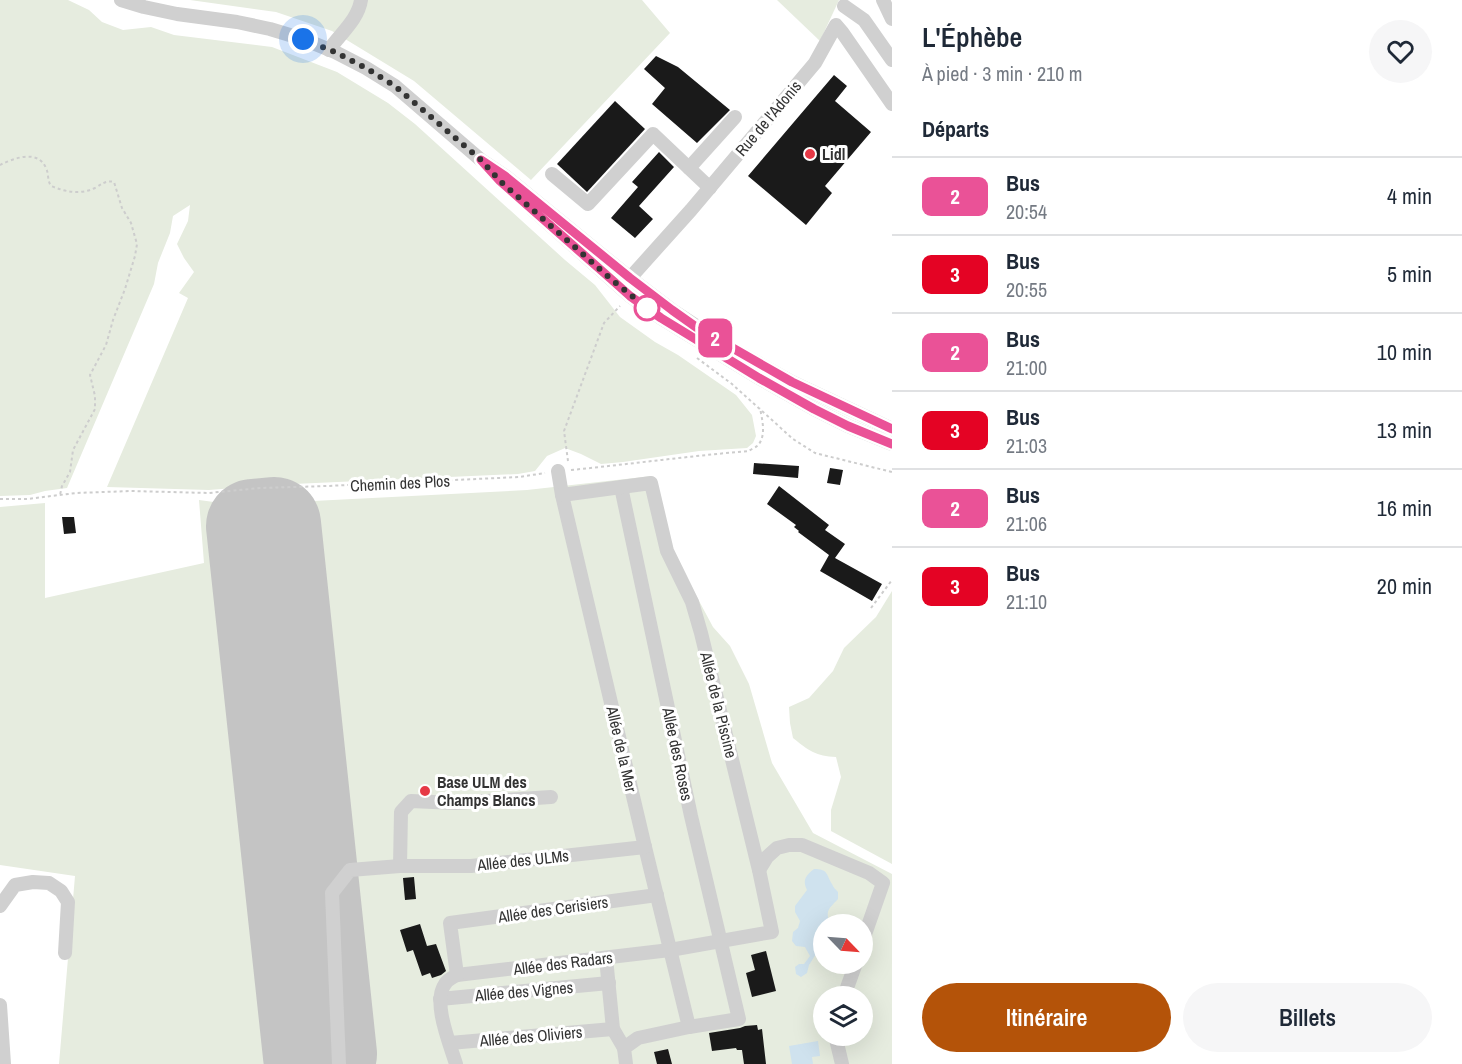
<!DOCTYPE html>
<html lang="fr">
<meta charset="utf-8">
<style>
:root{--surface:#fff;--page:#f6f6f7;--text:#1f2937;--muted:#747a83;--line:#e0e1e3;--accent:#b45309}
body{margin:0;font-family:"Archivo Narrow",sans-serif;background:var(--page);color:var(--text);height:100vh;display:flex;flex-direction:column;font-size:22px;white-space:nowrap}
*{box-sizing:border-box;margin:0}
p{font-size:20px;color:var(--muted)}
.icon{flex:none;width:33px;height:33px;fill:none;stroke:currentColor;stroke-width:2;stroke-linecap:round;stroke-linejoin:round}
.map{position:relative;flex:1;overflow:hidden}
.drawer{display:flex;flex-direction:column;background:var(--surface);width:570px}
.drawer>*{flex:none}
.badge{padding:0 12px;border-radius:9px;font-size:21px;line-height:39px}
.needle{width:39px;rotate:115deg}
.controls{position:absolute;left:813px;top:914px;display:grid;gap:12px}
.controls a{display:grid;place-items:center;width:60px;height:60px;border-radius:50%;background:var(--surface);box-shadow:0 6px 24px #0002;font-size:30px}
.you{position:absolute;width:30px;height:30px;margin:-15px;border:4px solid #fff;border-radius:50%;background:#1a73e8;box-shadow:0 0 0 9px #1a73e833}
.map>.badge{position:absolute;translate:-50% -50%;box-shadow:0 0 0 3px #fff}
h2{padding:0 30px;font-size:22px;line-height:54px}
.round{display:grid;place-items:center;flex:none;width:63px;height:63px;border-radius:32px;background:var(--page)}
.headline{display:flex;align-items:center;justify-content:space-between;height:102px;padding:0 30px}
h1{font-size:28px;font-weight:600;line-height:45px}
.primary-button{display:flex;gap:12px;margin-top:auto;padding:12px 30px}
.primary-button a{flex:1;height:69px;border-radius:36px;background:var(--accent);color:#fff;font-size:24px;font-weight:600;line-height:69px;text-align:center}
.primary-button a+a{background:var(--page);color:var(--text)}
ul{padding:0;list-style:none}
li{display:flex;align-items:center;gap:18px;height:78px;padding:0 30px;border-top:2px solid var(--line)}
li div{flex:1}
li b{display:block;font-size:22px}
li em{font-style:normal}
li .badge{min-width:66px;font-weight:700;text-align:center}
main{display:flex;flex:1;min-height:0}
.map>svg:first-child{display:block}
</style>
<main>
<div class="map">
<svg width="892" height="1064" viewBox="0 0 892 1064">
<rect width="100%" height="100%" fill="#fff"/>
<g fill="#e6ecdf" fill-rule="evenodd">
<path d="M0,0H68L89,10L102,22L123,30L151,27L174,35L272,47L337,72L388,103L415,124L565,260L595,285L620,317L655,342L678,355L736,395L752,415L756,436L753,443L747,448L699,451L623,462L601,464L581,454L565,448L547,456L535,471L518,474L271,485L209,490L107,487L188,298L179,293L194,272L184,258L177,244L188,221L190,205L173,216L170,233L158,263L154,284L67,488L45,491L30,495L0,496Z"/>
<path d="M190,0H642L670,33L531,180L414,81L332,31L276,12Z"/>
<path d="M777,0H839L820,41Z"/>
<path d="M652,476L669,545L713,627L730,646L749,684L772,763L813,833L892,874V1064H59L75,876L0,865V507L45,503V598L204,563L199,500L236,505L527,490ZM824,924H862V963H824ZM824,996H862V1035H824Z"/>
<path d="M892,591V864L831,831V810L841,777L836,757C816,756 809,751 793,738L790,723L789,707L809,698L833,671L844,648L876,617Z"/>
</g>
<g fill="#cfe2ee">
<path d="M814,869C828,869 826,874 832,884C833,887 836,890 838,892V899C829,909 825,910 830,924H824L823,952L819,955L816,954L809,965L807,973L801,977L796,974L795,967L799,964H804L810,956L805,947L796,946L792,941L793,932L798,928L800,921L795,912V906L807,890C802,880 806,875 814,869Z"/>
<path d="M818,1041L820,1056L812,1057L813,1064H792L789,1046Z"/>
</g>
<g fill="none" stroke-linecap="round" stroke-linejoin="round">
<path stroke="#c4c4c4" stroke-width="94" d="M274,524L330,1054L310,1056L253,526Z"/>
</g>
<g fill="#1a1a1a">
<path d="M656,56L678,67L730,110L697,143L652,104L665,88L644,69Z"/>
<path d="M834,75L847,86L835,101L871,132L825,186L832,193L806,225L748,176Z"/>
<path d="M615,101L645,129L587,192L557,164Z"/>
<path d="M659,152L674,167L639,206L653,219L635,238L611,218L638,187L632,182Z"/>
<path d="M754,463L799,466L798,478L753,474Z"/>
<path d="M830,468L843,470L840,485L827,483Z"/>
<path d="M779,486L829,525L825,530L845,544L835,558L882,584L872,601L820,571L829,555L798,532L799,531L794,527L796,525L767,504Z"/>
<path d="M62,517H74L76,533L64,534Z"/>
<path d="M414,877L416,899L405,900L403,878Z"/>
<path d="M420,924L427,946L436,944L446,971L441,975L432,978L430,973L422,976L413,950L407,952L400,930Z"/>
<path d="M766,951L776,991L752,997L746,973L755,970L751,955Z"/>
<path d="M757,1025L758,1030L762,1029L766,1064H744L742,1050H737L736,1048L712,1051L709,1033L740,1028L745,1026Z"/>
<path d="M668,1049L672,1064H657L654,1052Z"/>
</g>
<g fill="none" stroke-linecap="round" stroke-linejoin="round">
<g stroke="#cdcdcd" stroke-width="2" stroke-dasharray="3 3" stroke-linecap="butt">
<path d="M0,165C14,158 38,149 46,168C49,174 47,180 51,186C66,192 80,195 95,188C102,184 106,180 114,182L122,208L131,223L137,244L135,256L125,289L113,320L106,345L90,375L95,396V409L73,450L70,472L62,486L60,495"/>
<path d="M697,358L732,384L793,439L815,453L892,472"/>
<path d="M568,461L564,431L604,323L620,306"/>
<path d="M571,470C631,464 689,456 749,451C751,449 755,448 757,446C767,437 762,419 760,408"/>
<path d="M0,499H27L76,493L131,491L209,493L260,488L327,486L519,477L545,473"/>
<path d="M871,608L892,580"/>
</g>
<g stroke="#d0d0d0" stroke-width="14">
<path d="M121,0L144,7L177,14L237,22L270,29L303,39L335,52L366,68L395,86L481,160L505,176L630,278L672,310L724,344L792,382L892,429"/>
<path d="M883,0L892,19"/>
<path d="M844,6L864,20L892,60"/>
<path d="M329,50C340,34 358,20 361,0"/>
<path d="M689,168L735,117"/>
<path d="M552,174L588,204L653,134L710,188"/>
<path d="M532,209L630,296L661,318L759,378L814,409L848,426L892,444"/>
<path d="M621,279L622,280L630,278L691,210L815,63L836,25L842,32L892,104"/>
<path d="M558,471L562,495L645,847L689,1027"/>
<path d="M621,487L691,816L739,1019L689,1027L638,1038L624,1048L626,1064"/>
<path d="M400,866L401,812L411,801L455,803L551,797"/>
<path d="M759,870L767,857L777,848L789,845H802L869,873L883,883L862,943"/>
<path d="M0,906L15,885L33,882L49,883L61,891L68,902L65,953"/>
<path d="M606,958L613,1029L624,1048"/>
<path d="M457,975L670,950L772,932L759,870L701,633L692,602L667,551L651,483L562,495"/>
<path d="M844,996L856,963"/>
<path d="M440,999L609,983"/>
<path d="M0,1005L4,1064"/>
<path d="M835,1035L842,1064"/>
<path d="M450,1043L613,1029"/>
<path d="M339,1064L332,893L350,870L400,866H471L645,847"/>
<path d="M456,1064C450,1044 432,1002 445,984C447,980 453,977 457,975L450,923L657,895"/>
</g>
</g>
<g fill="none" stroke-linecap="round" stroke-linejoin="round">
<defs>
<path id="line" d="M892,429L792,382L696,327L672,310L630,278L505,176L481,160L500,181L611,279L630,296L661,318L759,378L814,409L848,426L892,444"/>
</defs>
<use href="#line" stroke="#fff" stroke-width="14"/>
<use href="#line" stroke="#ea5297" stroke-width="9"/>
<path stroke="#333" stroke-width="6" stroke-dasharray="0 10.8" d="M303,39L335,52L366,68L395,86L481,160L500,181L611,279L647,308"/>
</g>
<g fill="#e63946" stroke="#fff" stroke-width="2">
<circle cx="810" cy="154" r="6"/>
<circle cx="425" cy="791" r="6"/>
</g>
<circle fill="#fff" stroke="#ea5297" stroke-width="3" cx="647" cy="308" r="12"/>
<g text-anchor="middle" stroke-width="6" stroke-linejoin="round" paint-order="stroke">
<g font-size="16" fill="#333" stroke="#fff">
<text transform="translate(768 118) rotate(-50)" y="6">Rue de l'Adonis</text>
<text transform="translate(400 483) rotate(-3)" y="6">Chemin des Plos</text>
<text transform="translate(719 705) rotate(76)" y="6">Allée de la Piscine</text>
<text transform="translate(622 749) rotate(77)" y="6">Allée de la Mer</text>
<text transform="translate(678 754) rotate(78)" y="6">Allée des Roses</text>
<text transform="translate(523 860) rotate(-6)" y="6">Allée des ULMs</text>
<text transform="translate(553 909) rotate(-8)" y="6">Allée des Cerisiers</text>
<text transform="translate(563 963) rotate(-7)" y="6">Allée des Radars</text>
<text transform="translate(524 991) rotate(-5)" y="6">Allée des Vignes</text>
<text transform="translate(531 1036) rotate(-5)" y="6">Allée des Oliviers</text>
</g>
<g font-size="16" font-weight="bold" fill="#333" stroke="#fff" text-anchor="start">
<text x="822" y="160">Lidl</text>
<text x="437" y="788">Base ULM des<tspan x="437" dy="18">Champs Blancs</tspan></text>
</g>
</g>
</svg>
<div class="controls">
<a><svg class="needle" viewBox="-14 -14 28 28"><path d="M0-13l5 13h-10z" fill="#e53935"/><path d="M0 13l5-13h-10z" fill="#747a83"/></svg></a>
<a><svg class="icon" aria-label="layers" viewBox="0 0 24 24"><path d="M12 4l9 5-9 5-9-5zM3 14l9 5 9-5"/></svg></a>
</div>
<div class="you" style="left:303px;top:39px"></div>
<b class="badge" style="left:715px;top:338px;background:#ea5297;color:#fff">2</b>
</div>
<section class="drawer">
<div class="headline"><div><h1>L'Éphèbe</h1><p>À pied · 3 min · 210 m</p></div><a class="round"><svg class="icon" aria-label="heart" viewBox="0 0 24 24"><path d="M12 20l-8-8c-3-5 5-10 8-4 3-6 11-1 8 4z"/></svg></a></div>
<h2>Départs</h2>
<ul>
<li><span class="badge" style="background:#ea5297;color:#fff">2</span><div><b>Bus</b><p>20:54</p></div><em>4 min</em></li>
<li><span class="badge" style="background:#e40324;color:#fff">3</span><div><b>Bus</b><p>20:55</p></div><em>5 min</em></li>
<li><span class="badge" style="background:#ea5297;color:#fff">2</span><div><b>Bus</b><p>21:00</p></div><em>10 min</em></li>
<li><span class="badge" style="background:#e40324;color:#fff">3</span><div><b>Bus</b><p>21:03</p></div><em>13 min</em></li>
<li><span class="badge" style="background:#ea5297;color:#fff">2</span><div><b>Bus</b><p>21:06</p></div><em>16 min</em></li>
<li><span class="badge" style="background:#e40324;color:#fff">3</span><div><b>Bus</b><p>21:10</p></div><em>20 min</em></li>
</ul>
<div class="primary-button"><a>Itinéraire</a><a>Billets</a></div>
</section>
</main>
